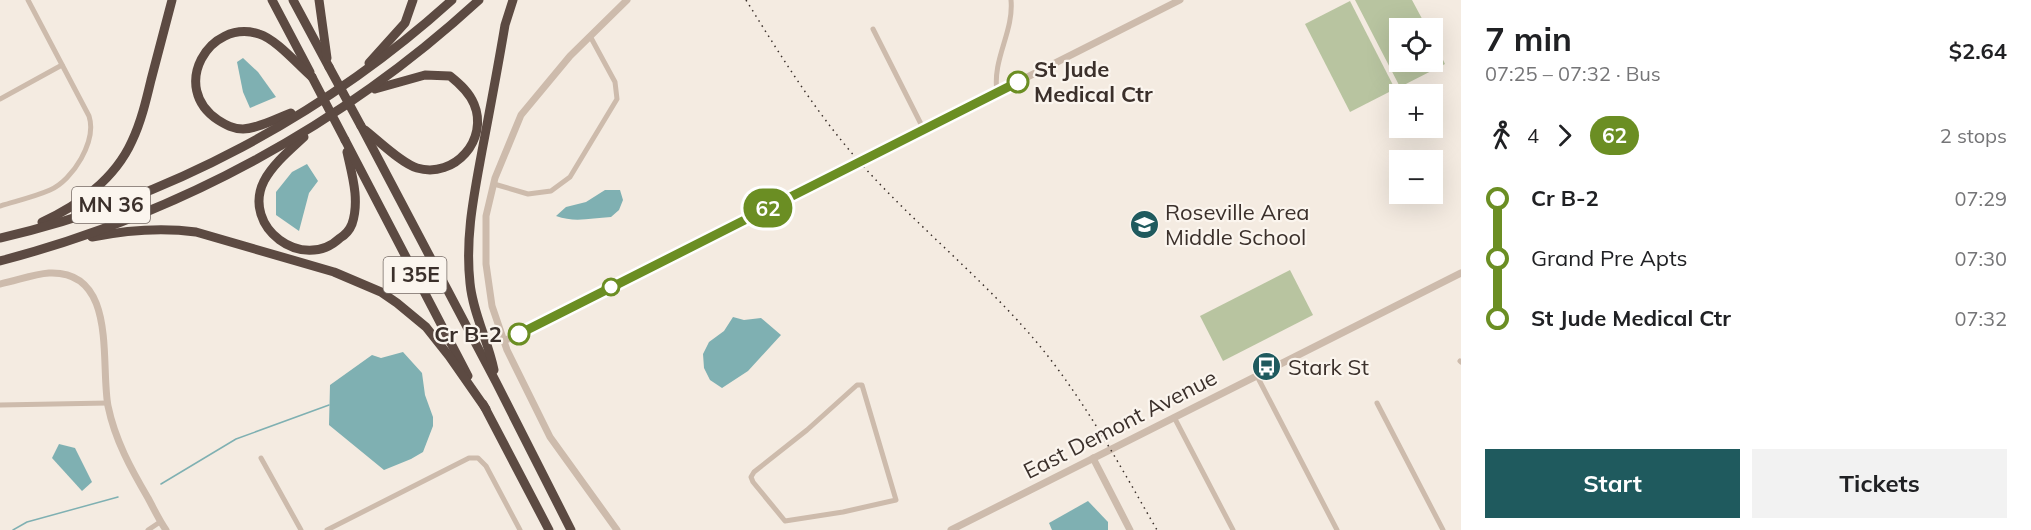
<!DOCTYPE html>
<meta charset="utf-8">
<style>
:root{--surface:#fff;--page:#f2f2f2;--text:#202124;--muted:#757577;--accent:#1f5a5e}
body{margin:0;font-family:Mulish,sans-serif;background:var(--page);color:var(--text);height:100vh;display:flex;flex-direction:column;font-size:22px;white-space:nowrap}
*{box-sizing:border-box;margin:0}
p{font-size:20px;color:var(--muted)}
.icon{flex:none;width:33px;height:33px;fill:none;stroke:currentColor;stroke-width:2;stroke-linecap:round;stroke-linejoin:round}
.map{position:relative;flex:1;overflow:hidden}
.sheet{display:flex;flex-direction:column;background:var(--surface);width:570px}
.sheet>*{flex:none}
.badge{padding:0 12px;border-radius:20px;font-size:21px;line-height:39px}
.fabs{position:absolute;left:1389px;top:18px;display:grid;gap:12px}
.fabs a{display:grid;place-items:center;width:54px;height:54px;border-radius:0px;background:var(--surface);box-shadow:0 6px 24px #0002;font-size:30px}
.map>.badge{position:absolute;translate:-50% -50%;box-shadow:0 0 0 3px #fff}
.legs{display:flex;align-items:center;gap:9px;height:66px;padding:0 24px;font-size:20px}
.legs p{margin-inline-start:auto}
.headline{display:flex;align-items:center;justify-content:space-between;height:102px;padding:0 24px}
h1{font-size:33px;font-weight:700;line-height:45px}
.primary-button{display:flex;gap:12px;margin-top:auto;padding:12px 24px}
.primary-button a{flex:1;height:69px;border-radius:0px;background:var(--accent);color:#fff;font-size:24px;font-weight:700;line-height:69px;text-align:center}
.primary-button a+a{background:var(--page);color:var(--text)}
ul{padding:0 24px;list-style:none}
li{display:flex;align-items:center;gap:21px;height:60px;font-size:22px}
li i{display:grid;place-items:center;width:9px;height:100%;margin:0 8px;background:currentColor}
li i::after{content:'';width:15px;height:15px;margin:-8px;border:4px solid;border-radius:50%;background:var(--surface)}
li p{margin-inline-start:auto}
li:first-child i{background:linear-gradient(#0000 50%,currentColor 0)}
li:last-child i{background:linear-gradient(currentColor 50%,#0000 0)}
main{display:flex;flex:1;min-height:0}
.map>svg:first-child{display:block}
</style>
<main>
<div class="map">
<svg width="1461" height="530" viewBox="0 0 1461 530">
<rect width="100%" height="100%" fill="#f4ebe1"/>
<g fill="#b8c4a0">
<path d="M1355,0H1412L1427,28H1400V62H1432L1433,39L1445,64L1400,87Z"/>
<path d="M1350,1L1395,89L1350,112L1305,24Z"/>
<path d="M1290,270L1313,315L1223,361L1200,316Z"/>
</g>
<g fill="#7fb0b2">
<path d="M243,58L258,72L276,97L250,108L243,92L237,62Z"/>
<path d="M307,164L318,181L309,193L299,231L276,215V192L292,172Z"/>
<path d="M605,190H620L623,200L619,210L611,217C591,218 575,223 556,216L566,207L586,202Z"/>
<path d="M733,317L744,320L761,318L781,335L748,371L722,388L710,380L704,368L703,354L709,342L724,331Z"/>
<path d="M403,352L422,373L425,395L433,417V426L423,452L411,459L384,470L329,425L330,385L372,355L381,358Z"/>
<path d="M59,444L75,448L92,482L82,491L52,458Z"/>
<path d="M1088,501L1108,522V530H1052L1049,523Z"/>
</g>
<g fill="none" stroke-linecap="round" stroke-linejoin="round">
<g stroke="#7fb0b2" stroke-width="1.5">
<path d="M161,484L236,439L329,405"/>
<path d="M13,530L27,522L118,497"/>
</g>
<g stroke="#cdbbac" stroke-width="5">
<path d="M873,29L924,130"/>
<path d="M997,92C992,59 1014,32 1011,0"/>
<path d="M0,99L62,65"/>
<path d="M494,184L528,194L551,191L570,177L617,99L615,82L590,36"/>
<path d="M0,206C16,201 34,197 50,190C73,180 97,141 89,116L28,0"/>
<path d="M1460,361L1461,362"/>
<path d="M1257,376L1337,530"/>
<path d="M857,385H862L896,500L843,512L785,521L753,482L751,477L754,472L807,430Z"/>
<path d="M1377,403L1443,530"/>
<path d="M0,405L108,403"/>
<path d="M1174,417L1233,530"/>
<path d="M261,458L301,530"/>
<path d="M148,530L160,522"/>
<path d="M327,530L469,458H478L486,466L520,530"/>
</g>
<g stroke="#cdbbac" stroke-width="7">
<path d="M0,284C16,281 33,274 49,273C118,270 100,363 108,406C115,440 131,469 148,498C154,509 159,520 166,530"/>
<path d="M504,341L1180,0"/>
<path d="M1093,458L1130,530"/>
<path d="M617,530L550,437L507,350L492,306L486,264V216L495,178L521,115L570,56L627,0"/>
<path d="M951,530L1461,273"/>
</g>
<g stroke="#5c4a42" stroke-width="9">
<path d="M272,0L310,72"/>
<path d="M293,0L329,67"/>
<path d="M319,0L327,58"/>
<path d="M369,63L405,23L413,0"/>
<path d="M291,113C275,119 260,128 243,129C233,129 226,125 218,120C169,88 209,18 259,34C276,39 298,65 312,77"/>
<path d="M361,126L496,382L571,530"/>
<path d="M365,130C379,141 401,163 417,168C455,179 489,139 474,104C469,92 460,84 450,76L425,75L375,89"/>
<path d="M304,137C290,150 273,164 264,181C241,227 303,273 340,238C345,235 350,229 352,224C360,200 352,175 347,152"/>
<path d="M345,140L468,376"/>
<path d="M42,222C78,206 115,179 132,141C141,122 146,101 151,80C158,53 165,27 172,0"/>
<path d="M92,237C127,230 160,227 196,232L334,272L381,292L397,303L426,327L449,356L486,409"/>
<path d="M0,238C167,200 326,114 452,0"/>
<path d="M0,261C179,214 343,125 479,0"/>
<path d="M494,370C488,340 473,314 470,283C465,237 474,195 482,151C490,109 498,67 505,25L513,0"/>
<path d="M483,404L549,530"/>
</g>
<path stroke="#3b302b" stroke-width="1.5" stroke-dasharray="1.5 4.5" stroke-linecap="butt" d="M746,0C782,58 818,116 864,167C918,227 982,278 1034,339C1083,397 1119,464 1157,530"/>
<g stroke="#5c4a42" stroke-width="9">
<path d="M329,67L361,126"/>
<path d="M312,77L345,140"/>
</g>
</g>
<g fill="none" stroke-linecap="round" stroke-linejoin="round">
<defs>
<path id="line-1" d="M519,334L1018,82"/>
</defs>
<use href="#line-1" stroke="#fff" stroke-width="14"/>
<use href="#line-1" stroke="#6b8e23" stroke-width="9"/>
</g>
<defs>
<symbol id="school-disc" viewBox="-11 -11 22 22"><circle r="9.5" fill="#1f5a5e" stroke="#fbf5ee"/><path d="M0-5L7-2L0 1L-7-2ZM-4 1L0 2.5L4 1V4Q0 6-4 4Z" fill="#fff"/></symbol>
<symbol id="bus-disc" viewBox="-11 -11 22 22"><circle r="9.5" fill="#1f5a5e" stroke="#fbf5ee"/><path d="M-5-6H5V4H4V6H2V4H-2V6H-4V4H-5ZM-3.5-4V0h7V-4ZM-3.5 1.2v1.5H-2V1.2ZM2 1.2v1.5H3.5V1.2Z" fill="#fff"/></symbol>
</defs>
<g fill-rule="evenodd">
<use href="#school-disc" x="1128" y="208" width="33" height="33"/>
<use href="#bus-disc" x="1250" y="350" width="33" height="33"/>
</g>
<g fill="#fff" stroke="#6b8e23" stroke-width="3">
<circle cx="1018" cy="82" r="10"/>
<circle cx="611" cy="287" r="8"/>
<circle cx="519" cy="334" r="10"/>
</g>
<g text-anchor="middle" stroke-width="4.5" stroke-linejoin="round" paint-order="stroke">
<g fill="#fbf5ee" stroke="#756b66" stroke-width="1.5">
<rect x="72" y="187" width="78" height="36" rx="4.5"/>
<rect x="383.5" y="257" width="63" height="36" rx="4.5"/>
</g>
<g font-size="21" font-weight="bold" fill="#3b302b">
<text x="111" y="212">MN 36</text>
<text x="415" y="282">I 35E</text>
</g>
<g font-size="22" font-weight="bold" fill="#3b302b" stroke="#fbf5ee" text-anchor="start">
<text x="1034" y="77">St Jude<tspan x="1034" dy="25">Medical Ctr</tspan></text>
<text x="502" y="342" text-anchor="end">Cr B-2</text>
</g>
<g font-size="22" fill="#3b302b" stroke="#fbf5ee" text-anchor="start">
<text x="1165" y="220">Roseville Area<tspan x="1165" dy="25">Middle School</tspan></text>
<text x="1288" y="375">Stark St</text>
</g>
<g font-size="22" fill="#3b302b" stroke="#fbf5ee">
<text transform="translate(1120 424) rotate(-27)" y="8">East Demont Avenue</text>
</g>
</g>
</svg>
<div class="fabs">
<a><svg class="icon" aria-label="locate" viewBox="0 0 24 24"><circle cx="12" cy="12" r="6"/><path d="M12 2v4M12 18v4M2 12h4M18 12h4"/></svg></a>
<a>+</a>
<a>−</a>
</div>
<b class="badge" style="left:768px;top:208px;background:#6b8e23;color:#fff">62</b>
</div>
<section class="sheet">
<div class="headline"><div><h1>7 min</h1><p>07:25 – 07:32 · Bus</p></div><b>$2.64</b></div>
<div class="legs"><svg class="icon" aria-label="walk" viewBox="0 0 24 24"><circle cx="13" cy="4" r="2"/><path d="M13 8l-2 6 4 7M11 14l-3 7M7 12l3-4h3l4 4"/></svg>4<svg class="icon" aria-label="forward" viewBox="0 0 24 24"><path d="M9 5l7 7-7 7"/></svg><b class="badge" style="background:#6b8e23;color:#fff">62</b><p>2 stops</p></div>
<ul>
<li><i style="color:#6b8e23"></i><b>Cr B-2</b><p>07:29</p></li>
<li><i style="color:#6b8e23"></i><span>Grand Pre Apts</span><p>07:30</p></li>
<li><i style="color:#6b8e23"></i><b>St Jude Medical Ctr</b><p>07:32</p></li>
</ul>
<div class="primary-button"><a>Start</a><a>Tickets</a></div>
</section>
</main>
